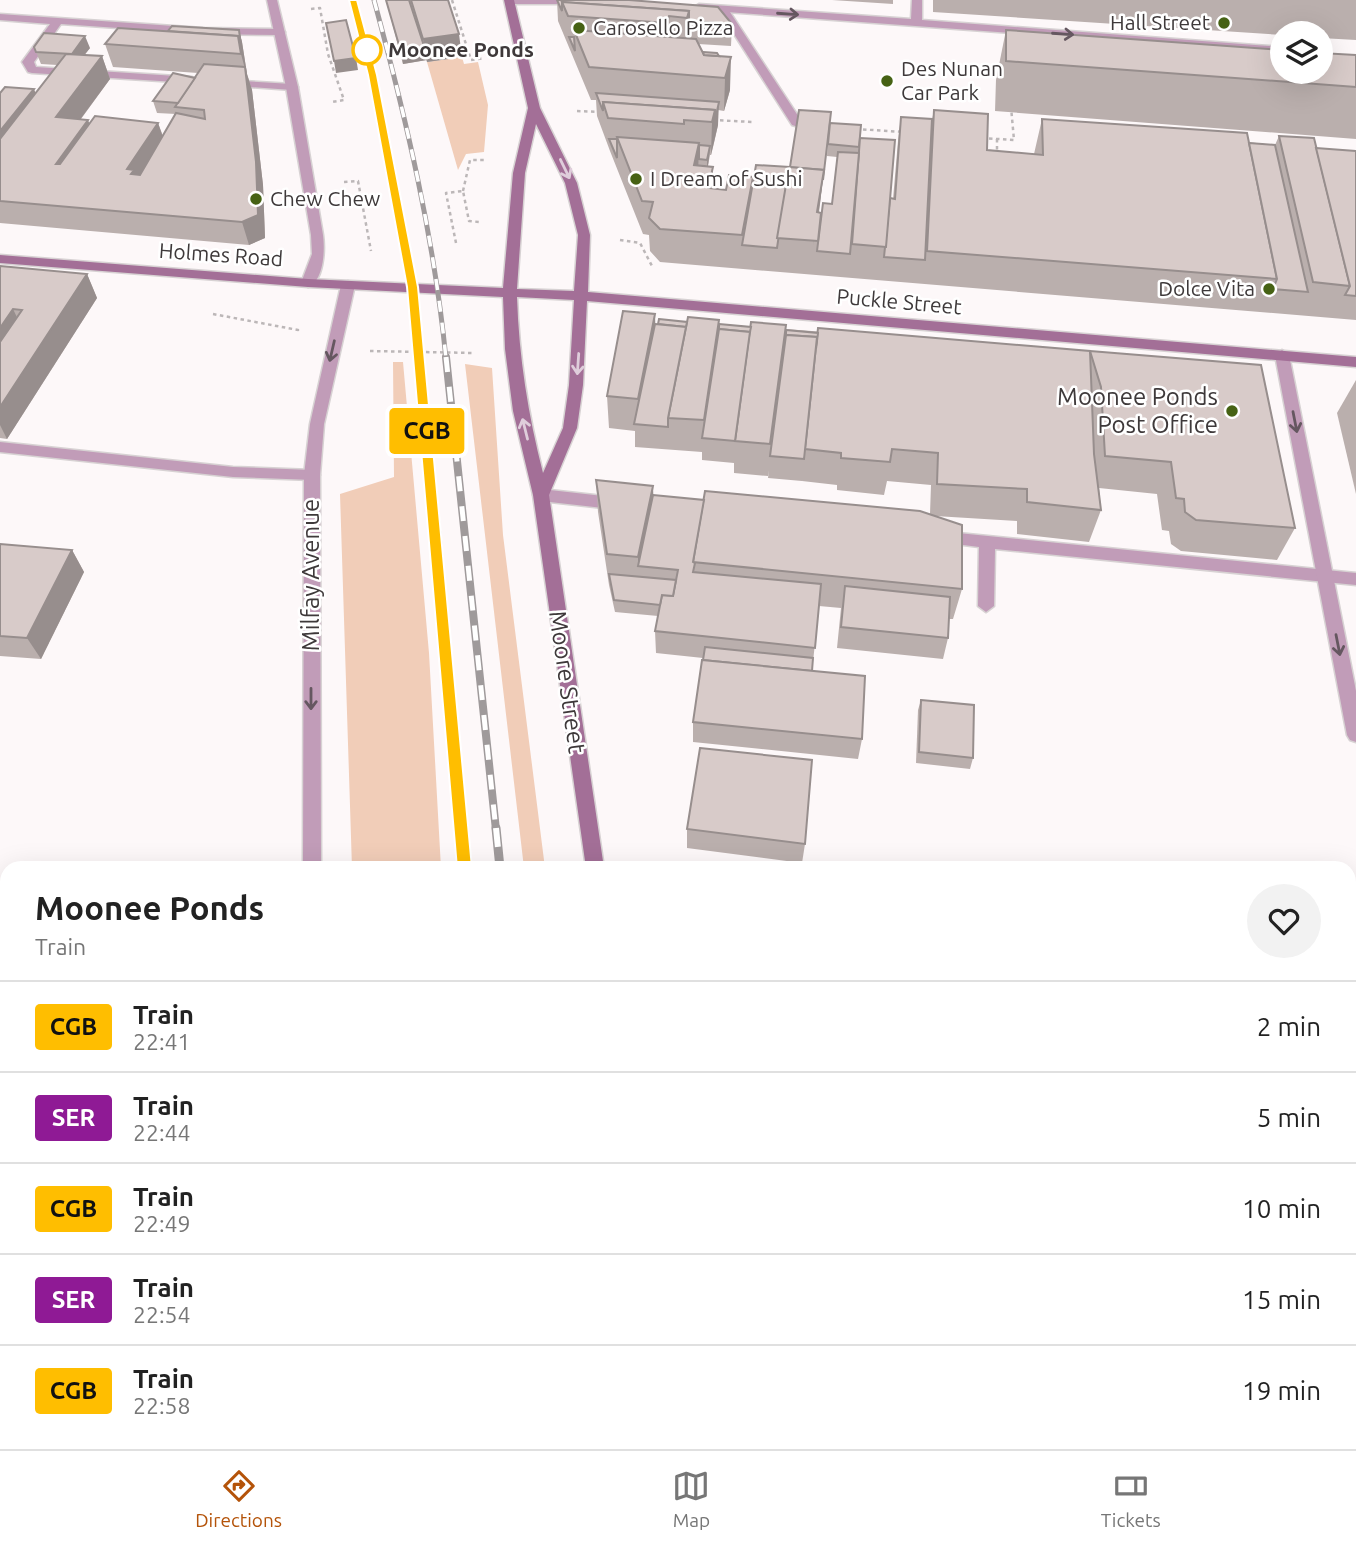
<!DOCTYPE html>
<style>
:root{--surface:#fff;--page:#f2f2f2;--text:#222;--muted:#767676;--line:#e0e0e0;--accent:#b45309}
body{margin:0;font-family:Ubuntu,sans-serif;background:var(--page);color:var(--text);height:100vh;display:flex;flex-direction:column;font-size:26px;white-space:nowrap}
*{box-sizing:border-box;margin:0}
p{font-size:23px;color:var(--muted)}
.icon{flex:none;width:38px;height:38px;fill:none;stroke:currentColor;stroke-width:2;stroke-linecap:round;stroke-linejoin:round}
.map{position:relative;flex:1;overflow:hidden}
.side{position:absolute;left:0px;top:861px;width:1356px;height:588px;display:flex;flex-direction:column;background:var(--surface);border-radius:21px 21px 0 0;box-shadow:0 7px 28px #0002}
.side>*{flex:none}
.badge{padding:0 14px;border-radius:5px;font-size:24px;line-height:46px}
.controls{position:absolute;left:1270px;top:21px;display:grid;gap:14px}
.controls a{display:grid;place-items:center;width:63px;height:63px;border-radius:50%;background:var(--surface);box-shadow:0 7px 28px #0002;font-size:35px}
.map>.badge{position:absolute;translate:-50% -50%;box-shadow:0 0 0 4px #fff}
.round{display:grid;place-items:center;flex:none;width:74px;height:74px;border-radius:37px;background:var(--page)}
.headline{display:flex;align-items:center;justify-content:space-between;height:119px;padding:0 35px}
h1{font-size:33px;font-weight:700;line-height:52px}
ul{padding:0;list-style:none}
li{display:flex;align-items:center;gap:21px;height:91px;padding:0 35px;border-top:2px solid var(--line)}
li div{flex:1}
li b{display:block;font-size:26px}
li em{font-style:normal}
li .badge{min-width:77px;font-weight:700;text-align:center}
.tabs{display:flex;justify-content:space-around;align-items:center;height:98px;border-top:2px solid var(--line);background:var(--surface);font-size:19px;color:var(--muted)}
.tabs a{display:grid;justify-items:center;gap:4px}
.tabs .selected{color:var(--accent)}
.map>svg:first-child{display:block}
</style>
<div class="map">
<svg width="1356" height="1449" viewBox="0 0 1356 1449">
<rect width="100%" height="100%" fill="#fdf8f9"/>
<g fill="#f1cdb8">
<path d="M462,57L464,64L478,62L488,105L484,152L466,154L458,170L427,62Z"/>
<path d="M393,362H403L429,653L441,868H352L340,494L394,477Z"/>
<path d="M465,364L492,368L503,535L545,868H524Z"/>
<rect x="372" y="1442" width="103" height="7"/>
</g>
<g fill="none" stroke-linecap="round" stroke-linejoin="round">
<defs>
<g id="lane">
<path d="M719,7L728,9L804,125L802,128L792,125L718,9Z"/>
<path d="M0,14L203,28L280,29L285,32L280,35L203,34L61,24L34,62L36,67L192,77L198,80L192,83L32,73L28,72L22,62L50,24L0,20Z"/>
<path d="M227,80L292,84L298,87L292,90L223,85V81Z"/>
<path d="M0,442L233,467L312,470L320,475L312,480L233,477L0,452Z"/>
<path d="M541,489L621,498L629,504L621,510L541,501L533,495Z"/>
<path d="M938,531L1356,573V585L995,549L994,606L986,612L978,606L979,547L932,541L930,537L932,533Z"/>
</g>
<g id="street">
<path d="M267,0H277L298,87L323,235C325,250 324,281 308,287L301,283L312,254L311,235L286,87Z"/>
<path d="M505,0H585V1L580,4H510Z"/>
<path d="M912,0H922V20L1283,47V53L699,10L694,7L699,4L911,19Z"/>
<path d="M348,281L355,285L324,424L320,475L321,868H303L304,475L310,424L341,285Z"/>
<path d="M1282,350L1289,355L1356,691V742L1350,740L1347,735L1275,355Z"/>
<rect x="305" y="1442" width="24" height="7"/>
</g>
<g id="secondary">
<path d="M504,0H514L540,108L577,183L590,235L588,292L1356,357V367L587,301L583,385L577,428L549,495L604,868H586L533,495L513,411L505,349L503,297L308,287L0,263V255L308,279L503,288L513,173L528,108ZM536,124L565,183L578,235L574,291L517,289L525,173ZM517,297L574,300L569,385L563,428L543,473C528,414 519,358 517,297Z"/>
<path d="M668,1442H692L693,1449H669Z"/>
</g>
</defs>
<use href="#lane" stroke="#d7d2d3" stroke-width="3"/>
<use href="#street" stroke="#d7d2d3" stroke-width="3"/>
<use href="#secondary" stroke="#d7d2d3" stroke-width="3"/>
<g stroke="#bcb7b8" stroke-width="2.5" stroke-dasharray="3.5 3.5" stroke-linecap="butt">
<path d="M452,0L471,60L484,58"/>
<path d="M311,9L320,8L328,54L344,100L332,102"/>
<path d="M577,111L600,112"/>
<path d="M713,120L753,122"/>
<path d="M856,129L904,132"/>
<path d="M982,138L1014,140L1011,107"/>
<path d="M997,139V155"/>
<path d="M344,182L358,181L371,251"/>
<path d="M463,191L470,160H485"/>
<path d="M620,240L640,243L652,266"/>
<path d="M456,243L446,193L463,191L469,221L479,222"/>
<path d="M213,314L298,330L297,333"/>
<path d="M370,351L474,353"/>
</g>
<use href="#lane" fill="#c19cb8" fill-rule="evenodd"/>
<use href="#street" fill="#c19cb8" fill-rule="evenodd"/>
<use href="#secondary" fill="#a36f97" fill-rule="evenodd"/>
<defs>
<g id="rail-far2">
<path d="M353,0C382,119 405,237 420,359"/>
<path d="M374,0C406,118 434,237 446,359"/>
</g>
<g id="rail-far1">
<path d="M419,357L438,540L461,830"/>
<path d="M446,357L496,830"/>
</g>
<g id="rail">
<path d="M461,828L464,868"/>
<path d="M496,828L500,868"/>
<path d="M510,1442V1449"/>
<path d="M557,1442L558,1449"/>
</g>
</defs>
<use href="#rail-far2" stroke="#9f9a9b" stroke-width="5"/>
<use href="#rail-far1" stroke="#9f9a9b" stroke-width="8"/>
<use href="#rail" stroke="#9f9a9b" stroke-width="9"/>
<use href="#rail-far2" stroke="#fff" stroke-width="3.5" stroke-dasharray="11" stroke-linecap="butt"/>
<use href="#rail-far1" stroke="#fff" stroke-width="5" stroke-dasharray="15" stroke-linecap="butt"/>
<use href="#rail" stroke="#fff" stroke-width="6" stroke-dasharray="19" stroke-linecap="butt"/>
</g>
<g fill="#baafad" fill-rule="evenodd">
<path d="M386,0H448L462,57L427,62L426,60L403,64Z"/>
<path d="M557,0L732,24L731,46L698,44L703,52L717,53L730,90L724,111L718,110V125L714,143L711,155H710L708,166L713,189L726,190L753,177L752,186L790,167L830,123L861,125L858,153L860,138L890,198L893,199L898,141L901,117L932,120L934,110L987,150L1034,154L1042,119L1275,145L1279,136L1316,148L1356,151V320L660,262L650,251L649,235L643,234L610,151L597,116L596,100H591L558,21ZM828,135L827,156L837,157L832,204L821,213H819Z"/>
<path d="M832,0H893V4Z"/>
<path d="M933,0H1356V40L1321,38V33H1283V35L933,12Z"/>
<path d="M239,30L242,42L247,74L252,90L263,185L265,238L249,245L0,223V93H36L57,65L41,64L34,47L90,48L84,55L102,56L110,79L81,119L89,124L158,123L163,136L176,114L157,113L153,101L195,78L198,73L113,67L105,44L168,31Z"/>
<path d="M1006,30L1356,55V139L995,111L996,80Z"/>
<path d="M0,266L87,274L97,298L7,439L0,438Z"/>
<path d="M655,314V324H719L1261,365L1295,528L1277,560L1181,551L1171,544L1169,531L1162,530L1157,494L1099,488L1101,510L1089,542L1017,534V521L935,516L962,589L953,619H949L948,638L943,659L837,648L841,608L819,606L812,671L862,739L858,759L693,742V722L703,658L656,653L655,631L658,616L615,612L609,585L598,512L596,480L653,486V495L704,500L930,514L931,485L887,481L884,495L837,490V485L802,481L804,461L802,481L768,478L769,470L768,476L734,473V463L702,460V452L635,447V431L609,428L607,396Z"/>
<path d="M1356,380V494L1337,413Z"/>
<path d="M0,544L72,550L84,572L41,659L0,656Z"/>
<path d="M921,700L973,758L970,769L916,763L918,710Z"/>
<path d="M687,829L805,844L802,863L687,848Z"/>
</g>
<g fill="#978e8d">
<path d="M689,11V43L687,46V18Z"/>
<path d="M669,16L670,49L668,55L667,23Z"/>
<path d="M239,30L242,42L247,74L252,90L263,185L265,238L249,245L242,222L245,69L241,54Z"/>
<path d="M459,34L462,57L427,62V60L403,64L401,52L425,49L423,39Z"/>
<path d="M85,36L90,48L76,66L71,55Z"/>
<path d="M102,56L110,79L65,140L56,117Z"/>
<path d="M731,57L730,90L724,111L725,78Z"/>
<path d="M356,58L358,70L336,73L334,61Z"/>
<path d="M34,89L43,112L0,168V131Z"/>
<path d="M719,102L718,125L711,155L712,122Z"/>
<path d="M831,112L820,203L813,245L817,212Z"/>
<path d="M88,120L97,143L65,187L56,164Z"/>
<path d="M158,123L166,146L140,186L127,169Z"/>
<path d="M699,143L698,176L694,165Z"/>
<path d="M710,146L709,158L707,172V160Z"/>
<path d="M713,167V200L708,188Z"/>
<path d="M87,274L97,298L7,439L0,425V407Z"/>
<path d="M13,309L24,332L0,371V328Z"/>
<path d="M655,314L656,347L639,425L638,399Z"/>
<path d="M719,320L718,352L703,438L704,420Z"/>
<path d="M653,486L654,517L638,566V557Z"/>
<path d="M72,550L84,572L41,659L27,638Z"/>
</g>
<g fill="#d8cbc9" stroke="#978e8d" stroke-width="2">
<path d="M386,0H409L425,49L401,52Z"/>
<path d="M411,0H448L459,34L423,39Z"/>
<path d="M557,0H629L718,7L732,24L689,21V11L562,2V11Z"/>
<path d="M562,2L689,11L687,18L669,16L667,23L568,16Z"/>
<path d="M346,20L356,58L334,61L326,23Z"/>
<path d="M172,26L239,30L241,47L238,36L168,31Z"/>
<path d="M118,28L238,36L241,54L105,44Z"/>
<path d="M574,30L696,39L704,55L731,57L725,78L589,67Z"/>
<path d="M1006,30L1283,50V72H1321V53L1356,55V87L1006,61Z"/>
<path d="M44,33L85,36L72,54L36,52L34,47Z"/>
<path d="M569,37H574L575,51Z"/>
<path d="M703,52L717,53L719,56L704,55Z"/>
<path d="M66,54L102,56L56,117L88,120L56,164H60L95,116L158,123L127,169L134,170L131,174L140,175L176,113L205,119L204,110L175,107L204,64L245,67L256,162L258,215L242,222L0,201V139Z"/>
<path d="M173,73L195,78L178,103L153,101Z"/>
<path d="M5,87L34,89L0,131V93Z"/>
<path d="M596,93L719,102L715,120V110L603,102V111Z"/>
<path d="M603,102L715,110L712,122L684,120V124L608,118Z"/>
<path d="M799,110L831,112L823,180L824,170L789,167L777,248L742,245L756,165L790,167Z"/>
<path d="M934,110L988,114L987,150L1043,155L1042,119L1247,133L1277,279L927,251Z"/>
<path d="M901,117L932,119L925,260L884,257L890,198L895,199Z"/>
<path d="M830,123L861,125L859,147L828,144Z"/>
<path d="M1279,136L1314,138L1350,286L1313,282Z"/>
<path d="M617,137L699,143L694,165L713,167L708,188L726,190L729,175L753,177L742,235L660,229L649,218L653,202L642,201Z"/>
<path d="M860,138L895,140L886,247L852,244Z"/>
<path d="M609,139H617V158Z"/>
<path d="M1249,143L1275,145L1308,292L1273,289L1277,279Z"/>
<path d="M699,145L710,146L707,160L699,159Z"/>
<path d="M1316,148L1356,151V296L1345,295L1350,286Z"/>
<path d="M838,152L859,153L850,254L817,251L823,203L832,204Z"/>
<path d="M789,167L824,170L817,212L821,213L818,241L777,238Z"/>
<path d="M0,266L87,274L0,407V342L22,310L13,309L0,328Z"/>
<path d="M623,311L655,314L638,399L607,396Z"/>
<path d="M688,317L719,320L704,420L668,418Z"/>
<path d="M659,319L687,322L686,327L658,324Z"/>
<path d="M751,322L786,325L770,444L735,441Z"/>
<path d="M655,324L686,327L668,418V427L634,424Z"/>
<path d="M719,324L751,327L750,332L719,329Z"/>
<path d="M818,328L1090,351L1094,454L1101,510L1027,502V489L937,484L938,453L892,449L890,462L841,458V453L805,449Z"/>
<path d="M719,329L750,332L735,441L702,438Z"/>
<path d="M786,330L818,333L816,349L817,337L786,335Z"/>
<path d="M786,335L817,337L804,459L770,456Z"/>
<path d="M1090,351L1261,365L1295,528L1196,520L1185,512L1184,499L1176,498L1171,462L1105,456L1101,387Z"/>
<path d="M596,480L653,486L638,557L607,554Z"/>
<path d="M705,491L920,511L962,525V589L693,562Z"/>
<path d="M653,495L704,500L693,562L695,563L693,572L821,584L815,648L655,631L662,595L673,596L678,570L638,566Z"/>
<path d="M0,544L72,550L27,638L0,636Z"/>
<path d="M609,574L676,580L673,596L662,595L660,605L614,600Z"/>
<path d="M845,586L950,597L948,638L841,627Z"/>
<path d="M705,647L813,658L812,671L703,660Z"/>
<path d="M702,660L865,676L862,739L693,722Z"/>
<path d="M921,700L974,705L973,758L919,752Z"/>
<path d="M700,748L812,760L805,844L687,829Z"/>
</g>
<defs><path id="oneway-shaft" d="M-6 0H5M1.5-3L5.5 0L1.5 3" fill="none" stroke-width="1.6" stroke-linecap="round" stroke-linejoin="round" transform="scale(1.75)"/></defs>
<g stroke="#655760">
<use href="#oneway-shaft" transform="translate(788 14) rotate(4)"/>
<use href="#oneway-shaft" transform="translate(1063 34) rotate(4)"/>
<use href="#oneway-shaft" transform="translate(332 351) rotate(103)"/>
<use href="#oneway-shaft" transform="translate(1295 422) rotate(79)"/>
<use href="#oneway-shaft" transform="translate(1338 645) rotate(79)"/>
<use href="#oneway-shaft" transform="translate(311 699) rotate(90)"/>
</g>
<g stroke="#dfcddb">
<use href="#oneway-shaft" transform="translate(565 169) rotate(64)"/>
<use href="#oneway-shaft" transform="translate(578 364) rotate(94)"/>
<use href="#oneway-shaft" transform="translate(525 429) rotate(-104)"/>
</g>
<path fill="#ffbe00" stroke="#fff" stroke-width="2" d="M349,0H357L377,75L418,287L472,868L464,874L457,868L407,287L368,75Z"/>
<g fill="#466214" stroke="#fff" stroke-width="2.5">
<circle cx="1224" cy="23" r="7"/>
<circle cx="579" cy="28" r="7"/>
<circle cx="887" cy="81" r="7"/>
<circle cx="636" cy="179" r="7"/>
<circle cx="256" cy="199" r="7"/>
<circle cx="1269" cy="289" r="7"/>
<circle cx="1232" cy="411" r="7"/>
</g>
<circle fill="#fff" stroke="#ffbe00" stroke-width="3.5" cx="367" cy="50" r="14"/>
<g text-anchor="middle" stroke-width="5" stroke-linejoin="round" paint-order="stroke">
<g font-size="21" fill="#3e393a" stroke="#fff" text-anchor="start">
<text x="1210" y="30" text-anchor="end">Hall Street</text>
<text x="593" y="35">Carosello Pizza</text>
<text x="901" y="76">Des Nunan<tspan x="901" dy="24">Car Park</tspan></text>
<text x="650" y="186">I Dream of Sushi</text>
<text x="270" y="206">Chew Chew</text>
<text x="1255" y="296" text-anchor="end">Dolce Vita</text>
</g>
<g font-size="21" font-weight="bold" fill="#3e393a" stroke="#fff" text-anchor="start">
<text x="388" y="57">Moonee Ponds</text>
</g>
<g font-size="21" fill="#3e393a" stroke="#fff">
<text transform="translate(221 255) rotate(4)" y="7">Holmes Road</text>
<text transform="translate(899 302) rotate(5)" y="7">Puckle Street</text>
</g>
<g font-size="24" fill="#3e393a" stroke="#fff" text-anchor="end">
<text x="1218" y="405">Moonee Ponds<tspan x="1218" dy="28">Post Office</tspan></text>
</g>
<g font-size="24" fill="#3e393a" stroke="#fff">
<text transform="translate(311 575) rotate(-90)" y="8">Milfay Avenue</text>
<text transform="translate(567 682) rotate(82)" y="8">Moore Street</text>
</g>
</g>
</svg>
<div class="controls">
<a><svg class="icon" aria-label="layers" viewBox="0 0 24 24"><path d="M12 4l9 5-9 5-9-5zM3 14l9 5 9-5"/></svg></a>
</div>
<b class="badge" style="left:427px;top:431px;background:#ffbe00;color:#111">CGB</b>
<section class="side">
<div class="headline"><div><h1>Moonee Ponds</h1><p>Train</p></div><a class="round"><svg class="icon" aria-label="heart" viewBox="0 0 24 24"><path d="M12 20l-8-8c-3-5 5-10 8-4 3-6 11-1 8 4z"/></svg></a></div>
<ul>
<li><span class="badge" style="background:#ffbe00;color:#111">CGB</span><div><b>Train</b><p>22:41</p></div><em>2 min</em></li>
<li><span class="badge" style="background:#8f1a95;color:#fff">SER</span><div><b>Train</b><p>22:44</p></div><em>5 min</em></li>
<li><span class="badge" style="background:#ffbe00;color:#111">CGB</span><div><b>Train</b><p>22:49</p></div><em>10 min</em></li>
<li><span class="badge" style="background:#8f1a95;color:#fff">SER</span><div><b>Train</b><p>22:54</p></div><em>15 min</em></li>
<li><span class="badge" style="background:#ffbe00;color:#111">CGB</span><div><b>Train</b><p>22:58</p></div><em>19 min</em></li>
</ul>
</section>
</div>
<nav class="tabs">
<a class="selected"><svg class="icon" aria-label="directions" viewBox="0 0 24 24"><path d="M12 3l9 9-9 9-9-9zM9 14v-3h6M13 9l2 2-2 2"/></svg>Directions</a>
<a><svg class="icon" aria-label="map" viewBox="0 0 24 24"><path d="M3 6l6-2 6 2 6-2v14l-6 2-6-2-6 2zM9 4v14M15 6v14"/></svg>Map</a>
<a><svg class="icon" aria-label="tickets" viewBox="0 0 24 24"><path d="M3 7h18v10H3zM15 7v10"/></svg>Tickets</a>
</nav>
